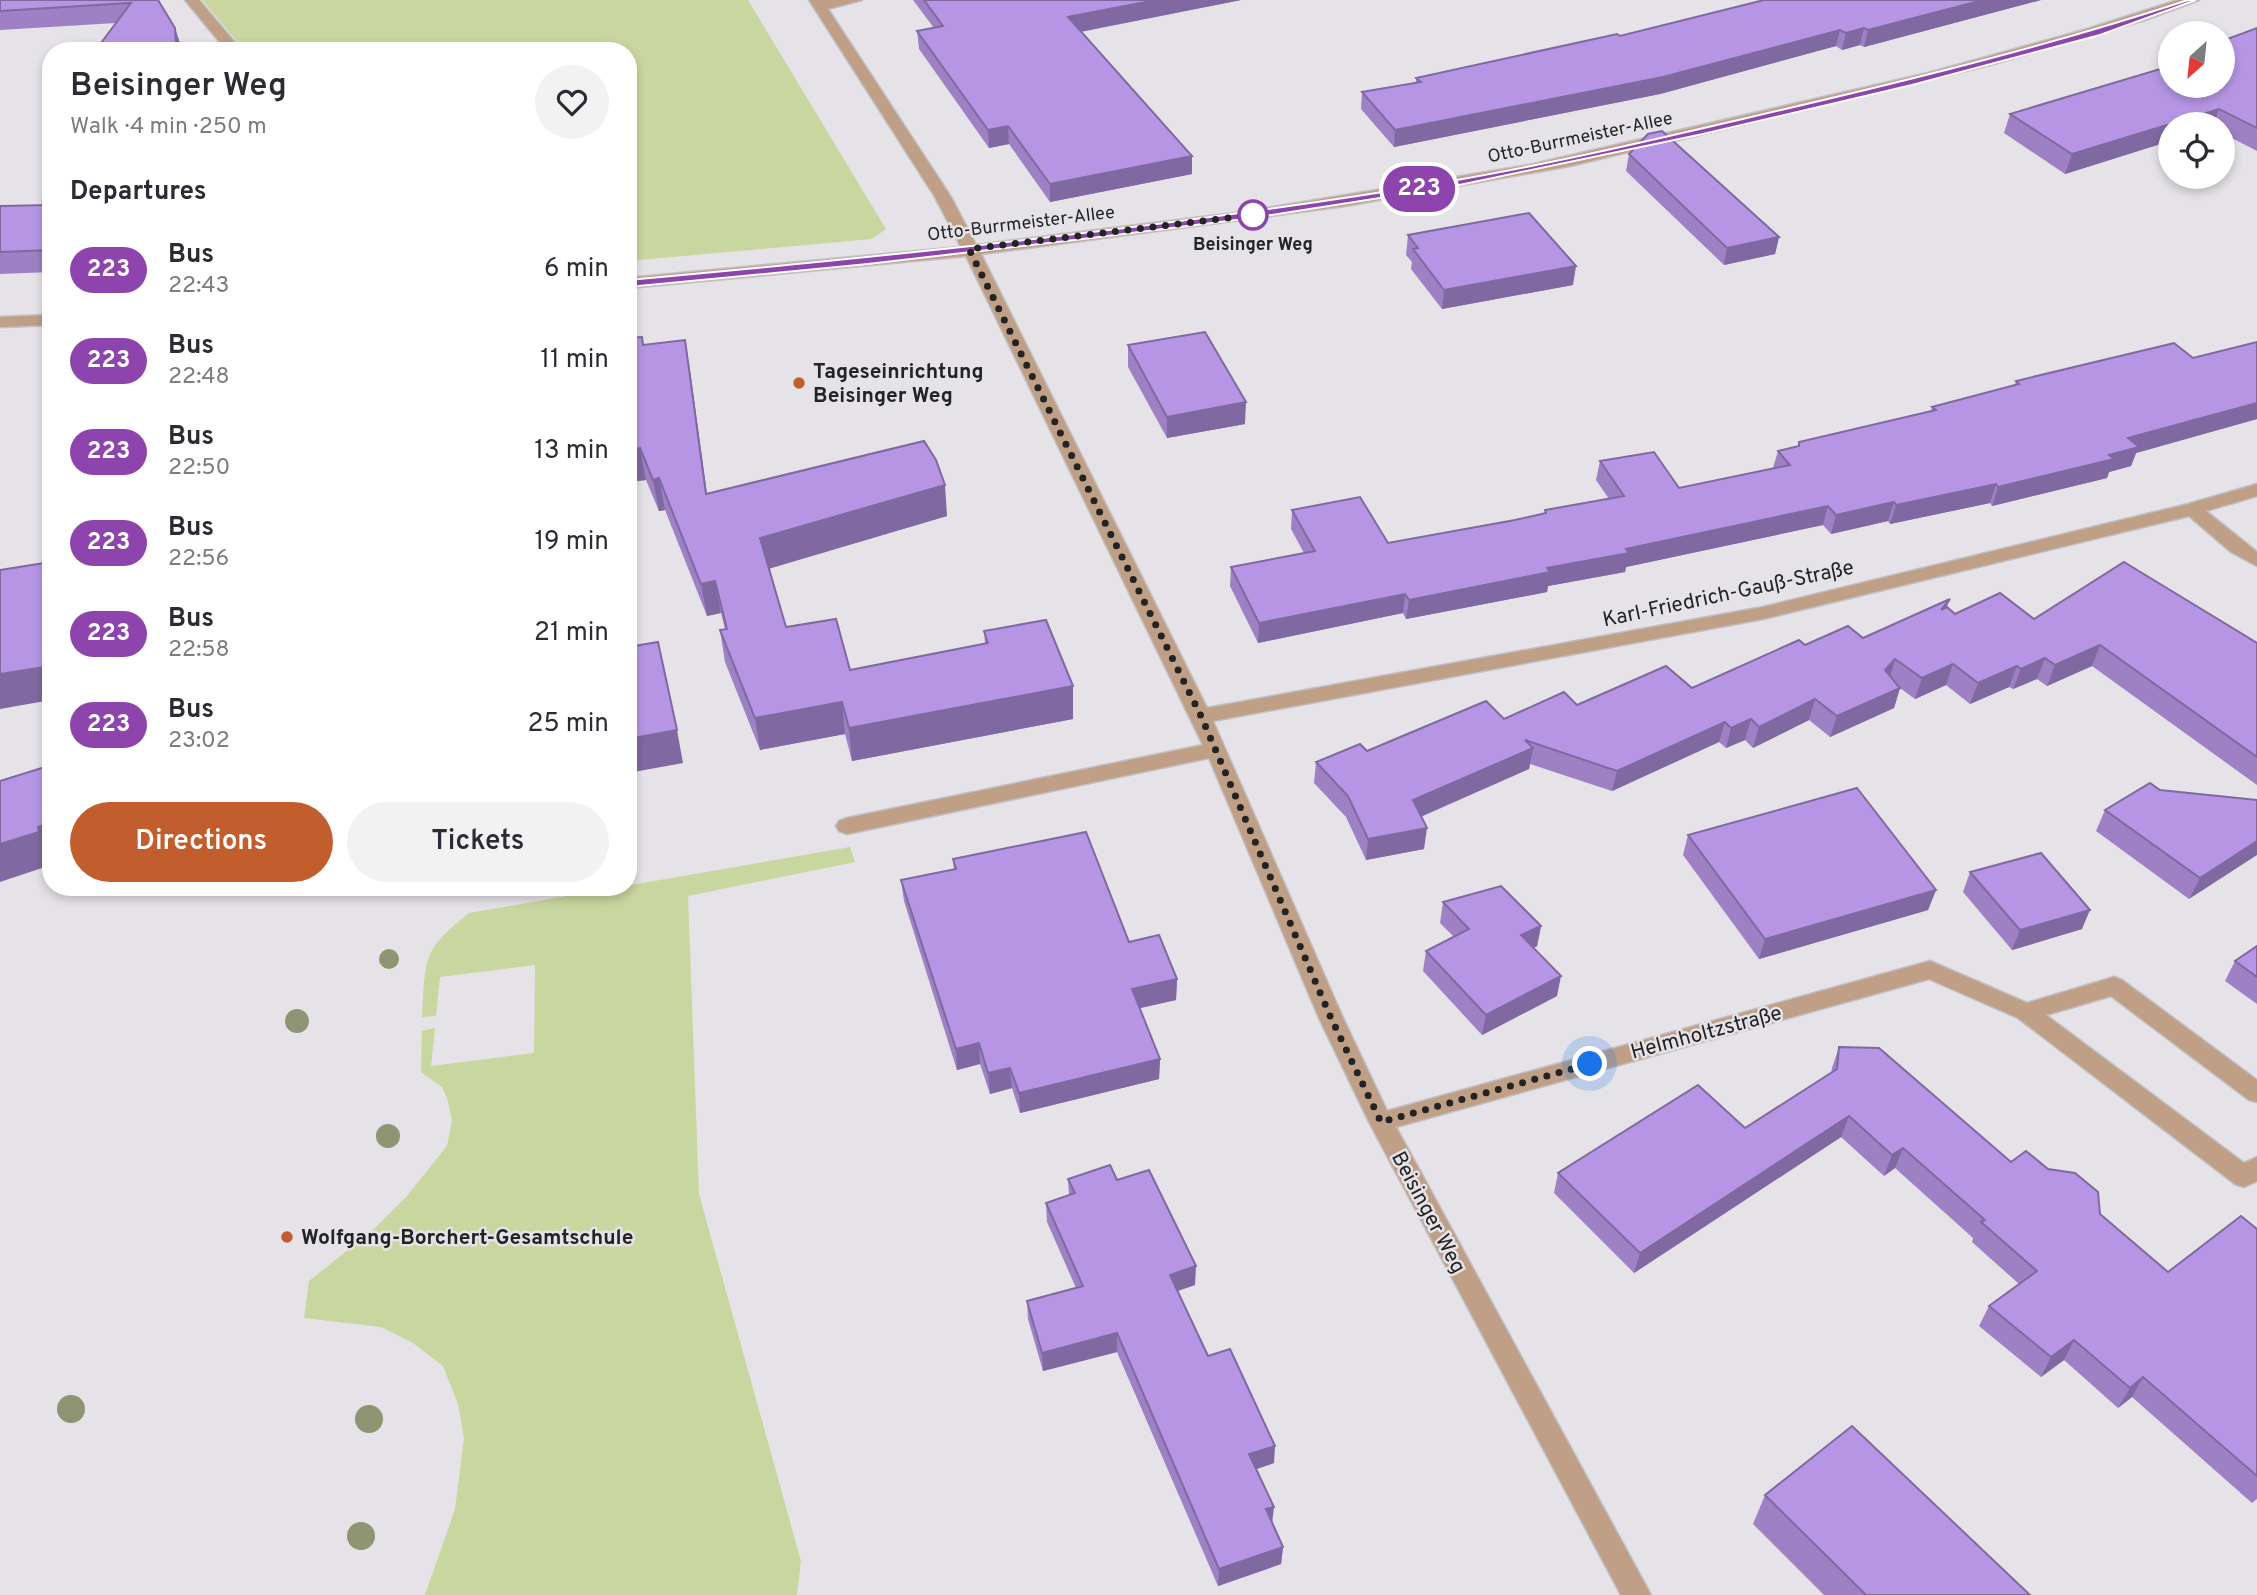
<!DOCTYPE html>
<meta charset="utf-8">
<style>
:root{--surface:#fff;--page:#f2f2f3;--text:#2b2b33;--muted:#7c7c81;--accent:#c25d2d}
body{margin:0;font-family:Overpass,sans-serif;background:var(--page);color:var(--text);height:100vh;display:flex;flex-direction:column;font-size:26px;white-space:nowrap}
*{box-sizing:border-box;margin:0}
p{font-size:23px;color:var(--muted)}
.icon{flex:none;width:38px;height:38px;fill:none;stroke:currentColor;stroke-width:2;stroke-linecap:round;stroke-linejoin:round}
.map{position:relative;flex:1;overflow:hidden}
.sheet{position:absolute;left:42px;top:42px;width:595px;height:854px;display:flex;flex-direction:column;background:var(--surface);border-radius:28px;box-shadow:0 4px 10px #0003}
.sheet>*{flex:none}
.badge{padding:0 14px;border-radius:23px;font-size:24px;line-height:46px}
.needle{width:46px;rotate:207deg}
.fabs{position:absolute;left:2158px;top:21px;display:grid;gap:14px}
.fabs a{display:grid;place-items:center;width:77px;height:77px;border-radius:50%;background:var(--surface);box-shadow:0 4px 10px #0003;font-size:35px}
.you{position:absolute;width:35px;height:35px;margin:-18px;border:5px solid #fff;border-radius:50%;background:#1a73e8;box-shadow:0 0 0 10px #1a73e833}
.map>.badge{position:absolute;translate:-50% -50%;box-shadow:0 0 0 4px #fff}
h2{padding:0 28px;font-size:26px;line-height:63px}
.round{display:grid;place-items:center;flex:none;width:74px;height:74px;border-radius:37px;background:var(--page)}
.head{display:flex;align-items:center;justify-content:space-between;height:119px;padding:0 28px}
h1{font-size:33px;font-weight:600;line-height:52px}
.action{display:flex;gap:14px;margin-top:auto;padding:14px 28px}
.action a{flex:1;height:80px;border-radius:42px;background:var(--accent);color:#fff;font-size:28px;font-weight:600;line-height:80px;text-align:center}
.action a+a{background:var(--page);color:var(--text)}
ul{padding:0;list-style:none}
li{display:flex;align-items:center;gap:21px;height:91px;padding:0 28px}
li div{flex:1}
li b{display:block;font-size:26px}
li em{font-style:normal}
li .badge{min-width:77px;font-weight:700;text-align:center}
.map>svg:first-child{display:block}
</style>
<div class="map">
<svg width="2257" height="1595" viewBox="0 0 2257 1595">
<rect width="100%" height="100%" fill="#e5e3e7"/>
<g fill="#cad69f">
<path d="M202,0H748L886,229L872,239L628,261V51H245Z"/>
<path d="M850,847L855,862L688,896L699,1194L801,1561L797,1595H425L455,1509L464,1438L458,1404L443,1366L413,1343L381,1327L304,1318L309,1281L374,1229L406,1197L447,1146L452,1120L447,1098L442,1087L421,1072L422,1031L435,1028L431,1066L534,1053L535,965L440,977L436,1016L422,1017C426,959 421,951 469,913Z"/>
</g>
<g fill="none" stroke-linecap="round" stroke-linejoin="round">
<defs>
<g id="minor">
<path d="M185,0H199L242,51H227Z"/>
<path d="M809,0H862L828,9L951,197L976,245L1243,212L1529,165L1928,73L2084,30L2178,0H2199L2145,20L1990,65L1570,166L1345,206L981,254L1207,708L1763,607L2188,504L2257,484V496L2206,511L2257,552V566L2231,552L2189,516L1763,619L1213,721L1343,1018L1387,1111L1930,961L2027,1003L2114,977L2122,980L2257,1080V1102L2249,1100L2111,996L2046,1015L2244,1163L2257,1157V1181L2244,1187L2235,1184L2018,1018L1929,979L1396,1127L1651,1595H1621L1369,1122L1319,1018L1209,758L847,834L839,831L836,826L839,821L847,818L1203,745L966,256L628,288V278L961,247L935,197Z"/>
<path d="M51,315V325L0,327V317Z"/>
</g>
</defs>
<use href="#minor" stroke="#c2c0c4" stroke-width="3"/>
<use href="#minor" fill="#bf9f86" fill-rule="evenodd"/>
</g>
<g fill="#8f9472">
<circle cx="389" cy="959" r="10"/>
<circle cx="297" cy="1021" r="12"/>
<circle cx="388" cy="1136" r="12"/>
<circle cx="71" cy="1409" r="14"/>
<circle cx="369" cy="1419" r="14"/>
<circle cx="361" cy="1536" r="14"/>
</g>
<g fill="#9d81c4">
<path d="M0,0H158L175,28L181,47L116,23L0,30Z"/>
<path d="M913,0H1241L1081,32L1192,156V174L1050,202L1009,144L989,148L919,49L917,31L934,28Z"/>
<path d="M1763,0H2041L1864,47L1860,45L1842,50L1836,46L1660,94L1394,147L1361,109L1362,92L1416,83V78L1620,36Z"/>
<path d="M2257,28V151L2222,133V124H2170V141L2065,174L2004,133L2010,114L2170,86Z"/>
<path d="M1629,154L1779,237L1775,254L1724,265L1626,171Z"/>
<path d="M51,205V272L0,274V206Z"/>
<path d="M1408,235L1573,285L1442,309L1411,269L1412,262L1406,255Z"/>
<path d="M628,338L644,345L690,371L707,494L947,516L769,568L786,627L850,670L985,644L984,631L1073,719L852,761L845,734L760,750L725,662L720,630L725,629L721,613L707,616L665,510L659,511L646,480L628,482Z"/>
<path d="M2257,342V419L2136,453L2131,466L2109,472L2107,478L1992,506L1990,503L1890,524L1888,521L1831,534L1823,525L1626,567L1625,572L1548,586L1547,592L1406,619L1403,613L1258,643L1230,586L1231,567L1304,553L1291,529L1292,510L1388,543L1515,520L1545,513V510L1609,499L1596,480L1600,461L1679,488L1773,468L1778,451L1798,446L1799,442L1931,411L1932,407L2015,385L2016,381L2193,358Z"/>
<path d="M1128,345L1245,424L1167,438L1128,367Z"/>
<path d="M1950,599L1947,607L1955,614L2034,619L2257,643V785L2092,666L2047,686L2037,679L2013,689L2009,687L1970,704L1946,685L1915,699L1900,688L1894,708L1830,737L1809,720L1753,748L1745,740L1726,748L1719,742L1612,791L1530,764L1529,769L1421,817L1424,849L1366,860L1346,817L1314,783L1316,762L1367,751L1504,719L1577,705L1692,688L1805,645L1863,638Z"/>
<path d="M2160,790L2257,800L2189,899L2096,831L2105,810Z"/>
<path d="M1688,835L1936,890L1928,910L1759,959L1683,855Z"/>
<path d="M953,859L1129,942L1177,979L1176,1000L1139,1008L1160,1059L1159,1079L1020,1113L1012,1088L990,1094L980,1064L957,1070L904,901L901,880L954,870Z"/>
<path d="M1970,872L2082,929L2012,950L1963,892Z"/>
<path d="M1443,902L1541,926L1537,946L1534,948L1557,996L1482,1035L1423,971L1426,951L1454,937L1440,923Z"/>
<path d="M2257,946V1004L2225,981L2235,961Z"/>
<path d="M1839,1047L2011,1162L2100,1214L2168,1272L2257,1229V1499L2252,1503L2132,1397L2118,1408L2064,1360L2041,1377L1979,1326L1989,1306L2019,1284L1972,1242L1973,1238L1895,1168L1884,1176L1841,1137L1634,1273L1554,1193L1558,1173L1745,1128L1831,1073L1832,1068Z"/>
<path d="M1068,1179L1117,1180L1195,1285L1178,1291L1208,1356L1274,1463L1256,1469L1272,1523L1283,1547L1281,1564L1218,1586L1117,1352L1043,1371L1028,1319L1027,1301L1076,1288L1047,1222L1046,1203L1069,1195Z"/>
<path d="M1765,1495L2030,1595H1824L1753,1524Z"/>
</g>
<g fill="#7f69a0">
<path d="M1156,0H1241L1068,34V17Z"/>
<path d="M1983,0H2041L1864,47L1868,30Z"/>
<path d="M175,28L181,47V51H172Z"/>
<path d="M1864,28L1860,45L1842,50L1846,33Z"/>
<path d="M1840,30L1836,46L1660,94L1394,147L1395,130Z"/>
<path d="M2219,109L2213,124H2170V141L2065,174L2072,154Z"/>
<path d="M1008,126L1009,144L989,148L988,130Z"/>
<path d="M1192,156V174L1050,202V184Z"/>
<path d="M1779,237L1775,254L1724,265L1727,248Z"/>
<path d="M1576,266L1573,285L1442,309L1444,290Z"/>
<path d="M685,340L690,371L711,526L706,494Z"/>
<path d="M1246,402L1245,424L1167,438V417Z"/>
<path d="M2257,403V419L2136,453L2131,466L2109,472L2107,478L1992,506L1998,487L2109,455L2128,438Z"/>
<path d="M640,448L646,480L628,482V450Z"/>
<path d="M659,478L665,510L659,511L653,480Z"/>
<path d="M1996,484L1990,503L1890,524L1896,505Z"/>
<path d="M945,485L947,516L765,570L760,538Z"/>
<path d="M1894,502L1888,521L1831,534L1836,515Z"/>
<path d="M1828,506L1823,525L1626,567L1625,572L1548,586L1547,592L1406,619L1409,600L1626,549Z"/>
<path d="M715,581L721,613L707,616L701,584Z"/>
<path d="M1405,594L1403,613L1258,643L1259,623Z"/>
<path d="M2100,645L2092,666L2047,686L2055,665Z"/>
<path d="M2045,658L2037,679L2013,689L2021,669Z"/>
<path d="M1895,659L1889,680L1885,670Z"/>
<path d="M1953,664L1946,685L1915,699L1922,678Z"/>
<path d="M51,666V700L0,709V674Z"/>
<path d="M2017,666L2009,687L1970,704L1978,683Z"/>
<path d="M1073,686V719L852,761L849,728Z"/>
<path d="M1900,688L1894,708L1830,737L1837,716Z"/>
<path d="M1815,699L1809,720L1753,748L1759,727Z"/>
<path d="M842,702L845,734L760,750L755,718Z"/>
<path d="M1751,719L1745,740L1726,748L1731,728Z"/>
<path d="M1725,722L1719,742L1612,791L1617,771Z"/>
<path d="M677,730L683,763L628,773V739Z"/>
<path d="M1533,748L1529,769L1410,821L1413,800Z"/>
<path d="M51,823V865L0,882V844L38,827Z"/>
<path d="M1427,828L1424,849L1366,860L1368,839Z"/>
<path d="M2257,841V855L2189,899L2200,878Z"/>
<path d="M1936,890L1928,910L1759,959L1765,939Z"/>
<path d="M2090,910L2082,929L2012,950L2020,930Z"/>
<path d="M1541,926L1537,946L1518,956L1521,935Z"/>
<path d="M1561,976L1557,996L1482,1035L1486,1015Z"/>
<path d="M1177,979L1176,1000L1132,1010V989Z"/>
<path d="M979,1043L980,1064L957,1070L956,1049Z"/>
<path d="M1160,1059L1159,1079L1020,1113L1019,1093Z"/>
<path d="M1010,1068L1012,1088L990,1094L988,1073Z"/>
<path d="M1849,1116L1841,1137L1634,1273L1640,1253Z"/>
<path d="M1903,1148L1895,1168L1884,1176L1892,1155Z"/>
<path d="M1196,1266L1195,1285L1170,1293V1275Z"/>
<path d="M1117,1333V1352L1043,1371L1042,1353Z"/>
<path d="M2074,1340L2064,1360L2041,1377L2051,1357Z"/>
<path d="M2143,1377L2132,1397L2118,1408L2130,1388Z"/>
<path d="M1275,1446L1274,1463L1248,1472L1249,1454Z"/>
<path d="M1274,1507L1272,1524L1266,1509Z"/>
<path d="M1283,1547L1281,1564L1218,1586L1219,1569Z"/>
</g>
<g fill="#b696e4" stroke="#7f69a0" stroke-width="2">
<path d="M0,0H158L175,28L176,45L172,51H95L131,3L0,11Z"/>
<path d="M924,0H1156L1068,17L1192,156L1050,184L1008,126L988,130L917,31L943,26Z"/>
<path d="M1764,0H1983L1868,30L1864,28L1846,33L1840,30L1663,77L1395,130L1362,92L1421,82L1416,78L1617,34L1620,36Z"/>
<path d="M2257,28V128L2219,109L2072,154L2010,114L2170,66V86H2222V41Z"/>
<path d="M1662,131L1779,237L1727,248L1629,154L1648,134Z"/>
<path d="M51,205V250L0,252V206Z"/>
<path d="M1529,213L1576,266L1444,290L1413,249L1418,248L1408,235Z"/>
<path d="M1205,332L1246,402L1167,417L1128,345Z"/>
<path d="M642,337L643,345L685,340L706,494L924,441L936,460L945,485L760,538L786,627L836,619L850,670L988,643L984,631L1046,620L1073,686L849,728L842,702L755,718L720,630L727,629L715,581L701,584L659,478L653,480L640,448L628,450V338Z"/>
<path d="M2257,342V403L2128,438L2139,447L2109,455L2114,459L1998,487L1996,484L1896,505L1894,502L1836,515L1828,506L1626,549L1629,553L1547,568L1550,572L1409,600L1405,594L1259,623L1231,567L1315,551L1292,510L1360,497L1388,543L1515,520L1546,513L1545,510L1624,496L1600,461L1654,452L1679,488L1790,465L1778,451L1799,446V442L1936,410L1932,407L2019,384L2016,381L2174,343L2193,358Z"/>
<path d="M51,562V666L0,674V570Z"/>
<path d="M2124,562L2257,643V757L2100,645L2055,665L2045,658L2021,669L2017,666L1978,683L1953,664L1922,678L1895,659L1885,670L1900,688L1837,716L1815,699L1759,727L1751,719L1731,728L1725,722L1617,771L1525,740L1533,748L1413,800L1427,828L1368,839L1348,796L1316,762L1360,744L1367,751L1486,701L1504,719L1564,692L1577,705L1666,666L1692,688L1799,640L1805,645L1848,626L1863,638L1950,599L1941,610L1947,607L1955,614L2000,593L2034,619Z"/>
<path d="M658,642L677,730L628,739V647Z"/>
<path d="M51,765V823L38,827L39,832L0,844V781Z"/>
<path d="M2150,783L2160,790L2257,800V841L2200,878L2105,810Z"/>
<path d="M1857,788L1936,890L1765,939L1688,835Z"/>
<path d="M1086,832L1129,942L1159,935L1177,979L1132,989L1160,1059L1019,1093L1010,1068L988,1073L979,1043L956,1049L901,880L956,869L953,859Z"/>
<path d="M2041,853L2090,910L2020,930L1970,872Z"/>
<path d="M1501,886L1541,926L1521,935L1561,976L1486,1015L1426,951L1469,929L1443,902Z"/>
<path d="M2257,946V977L2235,961Z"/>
<path d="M1839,1047L1879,1048L2011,1162L2026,1151L2048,1169L2075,1173L2098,1192L2100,1214L2168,1272L2241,1216L2257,1229V1476L2143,1377L2130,1388L2074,1340L2051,1357L1989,1306L2037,1271L1981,1222L1985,1220L1903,1148L1892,1155L1849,1116L1640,1253L1558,1173L1698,1085L1745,1128L1837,1069Z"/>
<path d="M1110,1165L1117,1180L1149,1170L1196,1266L1170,1275L1208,1356L1230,1349L1275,1446L1249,1454L1274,1507L1266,1509L1283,1547L1219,1569L1117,1333L1042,1353L1027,1301L1083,1286L1046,1203L1075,1193L1068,1179Z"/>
<path d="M1852,1426L2030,1595H1866L1765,1495Z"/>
</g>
<path fill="#8e44ad" stroke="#fff" stroke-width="2" d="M2188,0H2196L2100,35L1912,85L1703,134L1450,187L1252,218L1083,239L868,264L628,287L623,283L628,280C901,255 1174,227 1445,182C1557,163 1669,136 1781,110C1918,78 2055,44 2188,0Z"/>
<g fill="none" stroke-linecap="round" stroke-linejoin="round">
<path stroke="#232324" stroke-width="7" stroke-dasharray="0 12.6" d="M1253,215L969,249L1201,716L1331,1018L1381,1122L1590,1064"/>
</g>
<circle fill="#fff" stroke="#8e44ad" stroke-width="3.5" cx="1253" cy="215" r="14"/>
<g fill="#c25d2d" stroke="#e5e3e7" stroke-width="2.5">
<circle cx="799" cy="383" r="7"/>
<circle cx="287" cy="1237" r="7"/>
</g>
<g text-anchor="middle" stroke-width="5" stroke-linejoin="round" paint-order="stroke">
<g font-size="18" fill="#232324" stroke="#e5e3e7">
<text transform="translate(1580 137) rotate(-12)" y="6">Otto-Burrmeister-Allee</text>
<text transform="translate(1021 223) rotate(-7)" y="6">Otto-Burrmeister-Allee</text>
</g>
<g font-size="18" font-weight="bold" fill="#232324" stroke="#e5e3e7">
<text x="1253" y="250">Beisinger Weg</text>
</g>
<g font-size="21" font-weight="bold" fill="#232324" stroke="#e5e3e7" text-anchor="start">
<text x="813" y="378">Tageseinrichtung<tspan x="813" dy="24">Beisinger Weg</tspan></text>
<text x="301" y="1244">Wolfgang-Borchert-Gesamtschule</text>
</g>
<g font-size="21" fill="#232324" stroke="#e5e3e7">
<text transform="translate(1728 593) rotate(-12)" y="7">Karl-Friedrich-Gauß-Straße</text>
<text transform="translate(1706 1032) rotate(-15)" y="7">Helmholtzstraße</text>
<text transform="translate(1429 1212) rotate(62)" y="7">Beisinger Weg</text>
</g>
</g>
</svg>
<div class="fabs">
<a><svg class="needle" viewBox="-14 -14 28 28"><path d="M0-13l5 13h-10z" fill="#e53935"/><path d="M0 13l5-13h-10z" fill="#7c7c81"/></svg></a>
<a><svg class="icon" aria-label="locate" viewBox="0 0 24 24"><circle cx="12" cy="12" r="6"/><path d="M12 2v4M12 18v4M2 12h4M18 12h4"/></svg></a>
</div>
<div class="you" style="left:1590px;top:1064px"></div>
<b class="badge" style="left:1419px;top:189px;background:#8e44ad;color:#fff">223</b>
<section class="sheet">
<div class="head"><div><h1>Beisinger Weg</h1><p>Walk · 4 min · 250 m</p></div><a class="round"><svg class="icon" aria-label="heart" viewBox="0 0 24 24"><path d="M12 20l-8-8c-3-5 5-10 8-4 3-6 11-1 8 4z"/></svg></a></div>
<h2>Departures</h2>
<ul>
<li><span class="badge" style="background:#8e44ad;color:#fff">223</span><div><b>Bus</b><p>22:43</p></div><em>6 min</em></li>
<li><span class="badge" style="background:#8e44ad;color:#fff">223</span><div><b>Bus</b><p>22:48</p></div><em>11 min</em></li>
<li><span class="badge" style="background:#8e44ad;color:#fff">223</span><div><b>Bus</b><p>22:50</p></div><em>13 min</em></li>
<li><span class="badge" style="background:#8e44ad;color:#fff">223</span><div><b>Bus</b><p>22:56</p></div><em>19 min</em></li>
<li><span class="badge" style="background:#8e44ad;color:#fff">223</span><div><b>Bus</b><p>22:58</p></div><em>21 min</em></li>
<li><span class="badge" style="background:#8e44ad;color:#fff">223</span><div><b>Bus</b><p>23:02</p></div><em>25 min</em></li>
</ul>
<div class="action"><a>Directions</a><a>Tickets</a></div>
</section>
</div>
